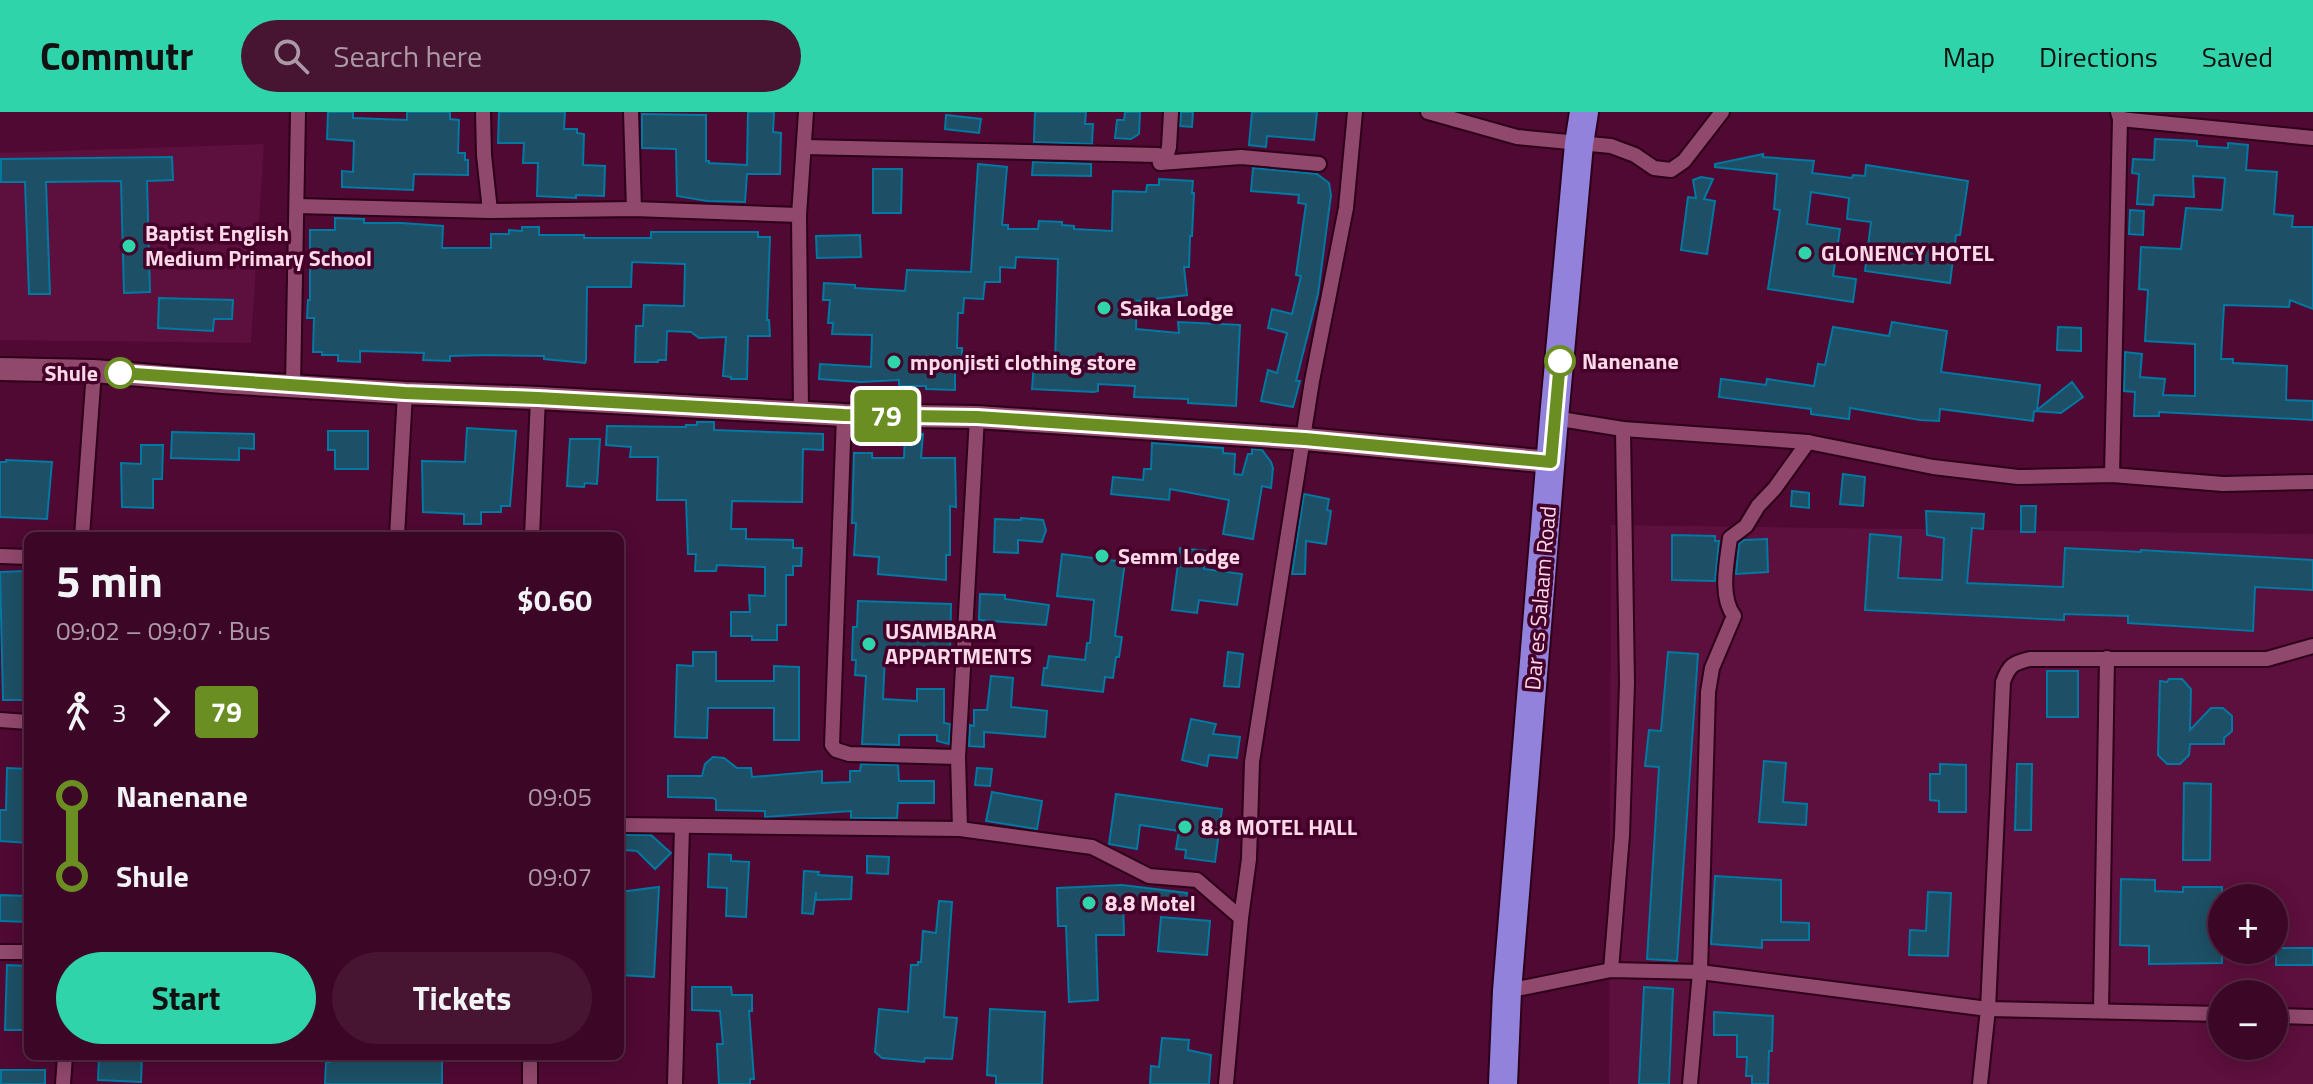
<!DOCTYPE html>
<meta charset="utf-8">
<style>
:root{--surface:#3c0726;--page:#471532;--text:#f1f3f6;--muted:#ac99a7;--line:#552843;--accent:#30d4aa}
body{margin:0;font-family:"Titillium Web",sans-serif;background:var(--page);color:var(--text);height:100vh;display:flex;flex-direction:column;font-size:30px;white-space:nowrap}
*{box-sizing:border-box;margin:0}
p{font-size:26px;color:var(--muted)}
.icon{flex:none;width:44px;height:44px;fill:none;stroke:currentColor;stroke-width:2;stroke-linecap:round;stroke-linejoin:round}
.map{position:relative;flex:1;overflow:hidden}
.sheet{position:absolute;left:24px;top:420px;width:600px;height:528px;display:flex;flex-direction:column;background:var(--surface);border-radius:12px;box-shadow:0 4px 20px #0003,0 0 0 2px var(--line)}
.sheet>*{flex:none}
.badge{padding:0 16px;border-radius:6px;font-size:28px;line-height:52px}
.buttons{position:absolute;left:2208px;top:772px;display:grid;gap:16px}
.buttons a{display:grid;place-items:center;width:80px;height:80px;border-radius:50%;background:var(--surface);box-shadow:0 4px 20px #0003,0 0 0 2px var(--line);font-size:40px}
.map>.badge{position:absolute;translate:-50% -50%;box-shadow:0 0 0 4px #fff}
.legs{display:flex;align-items:center;gap:12px;height:88px;padding:0 32px;font-size:26px}
.legs p{margin-inline-start:auto}
.overview{display:flex;align-items:center;justify-content:space-between;height:136px;padding:0 32px}
h1{font-size:44px;font-weight:700;line-height:60px}
.button{display:flex;gap:16px;margin-top:auto;padding:16px 32px}
.button a{flex:1;height:92px;border-radius:48px;background:var(--accent);color:#111;font-size:32px;font-weight:700;line-height:92px;text-align:center}
.button a+a{background:var(--page);color:var(--text)}
ul{padding:0 32px;list-style:none}
li{display:flex;align-items:center;gap:28px;height:80px;font-size:30px}
li i{display:grid;place-items:center;width:12px;height:100%;margin:0 10px;background:currentColor}
li i::after{content:'';width:20px;height:20px;margin:-10px;border:6px solid;border-radius:50%;background:var(--surface)}
li p{margin-inline-start:auto}
li:first-child i{background:linear-gradient(#0000 50%,currentColor 0)}
li:last-child i{background:linear-gradient(currentColor 50%,#0000 0)}
header{display:flex;align-items:center;gap:48px;box-sizing:border-box;height:112px;padding:0 40px;background:var(--accent);color:#111}
header strong{font-size:38px}
nav{display:flex;gap:44px;margin-inline-start:auto;font-size:28px}
.search{width:560px;height:72px;background:var(--page);display:flex;align-items:center;gap:20px;box-sizing:border-box;padding:0 28px;border-radius:44px;color:var(--muted);font-size:30px}
.map>svg:first-child{display:block}
</style>
<header>
<strong>Commutr</strong>
<div class="search"><svg class="icon" aria-label="search" viewBox="0 0 24 24"><circle cx="10" cy="10" r="6"/><path d="M15 15l6 6"/></svg>Search here</div>
<nav><a>Map</a><a>Directions</a><a>Saved</a></nav>
</header>
<div class="map">
<svg width="2313" height="972" viewBox="0 0 2313 972">
<rect width="100%" height="100%" fill="#500933"/>
<g fill="#5d0f3d" fill-rule="evenodd">
<path d="M264,32L251,231L0,228V41Z"/>
<path d="M1611,413L2313,422V972H1609ZM2222,786H2274V838H2222ZM2222,882H2274V934H2222Z"/>
</g>
<g fill="#1d5066" stroke="#0079a2" stroke-width="2">
<path d="M328,0H353V6L407,8V0H450V7L459,8L458,41H465V48H468V63L414,62L413,78L342,75V59L353,60L354,29L327,27Z"/>
<path d="M499,0H565L564,17H577V21L584,22L583,53L605,54L604,84L576,83V86L537,84L538,51H523L524,31H498Z"/>
<path d="M748,0H774L773,20L781,21L780,62H747L745,90L707,89L677,84L676,37L642,36V2L706,3V49H709V51L747,53Z"/>
<path d="M1035,0H1086L1085,12H1093L1092,32L1034,30Z"/>
<path d="M1125,0H1140L1139,22L1131,27L1115,26L1117,8H1124Z"/>
<path d="M1181,0H1193L1192,15L1180,14Z"/>
<path d="M1252,0H1317L1314,28L1267,24L1266,35L1249,33Z"/>
<path d="M946,3L981,7L979,21L945,17Z"/>
<path d="M2155,27L2197,29V34L2228,36V31L2248,33L2246,58L2277,60L2274,102L2293,104L2292,115H2313V197L2290,188L2289,195L2224,193L2221,247H2233V251L2287,254L2286,288L2313,289V308L2159,300V304H2134L2135,280L2124,279L2125,240L2142,242L2140,265L2165,267L2163,283L2195,284V232L2145,229L2148,178L2139,177L2141,135L2181,137L2186,96L2222,98L2225,66L2193,64L2194,85L2154,83L2153,93L2137,92L2139,62L2132,61L2133,47L2154,48Z"/>
<path d="M1763,42V45L1814,49L1812,61L1852,66L1853,63L1865,64L1866,53L1968,69L1960,123H1956L1950,171L1865,159L1871,110L1847,107L1849,86L1811,80L1807,112L1840,117L1833,164L1856,167L1853,190L1768,177L1780,98L1774,97L1777,62L1715,55V52Z"/>
<path d="M172,45L173,68L147,69L150,180L124,181L121,69L46,70L50,182H29L25,70H1V47Z"/>
<path d="M1033,50L1091,52V64L1032,63Z"/>
<path d="M978,52L1007,55L1002,113H1008V117H1038L1039,109L1062,110V113L1074,114V117L1112,119L1113,79L1146,80L1147,73H1159V67L1193,69L1192,81H1194L1192,124H1190L1189,155H1184L1187,183L1137,189L1136,217L1179,221L1178,210L1240,213L1236,294L1188,291V287L1134,285L1135,274L1098,272V279L1094,280L1032,277L1034,251L1055,252L1058,147L1016,145L1015,156L1000,155V170H985L983,187L964,186L963,201H958L957,236H962V254L957,253L955,256V278L926,277V274H899V268L861,270L819,267L820,252L871,255L872,223L832,222L833,211H828L830,188H823L824,171L855,173V176L905,179L907,158L971,160Z"/>
<path d="M1253,56L1317,62L1329,71L1331,83L1318,182L1296,269H1300L1293,295L1261,289L1268,258L1277,261L1287,221L1268,216L1272,197L1292,202L1301,164L1296,163L1306,92L1298,91L1299,83L1251,79Z"/>
<path d="M873,57H902L901,101H873Z"/>
<path d="M1701,65L1713,67L1704,87L1715,89L1707,142L1681,138L1688,85L1696,86L1693,68Z"/>
<path d="M2130,98L2144,99L2143,123L2129,122Z"/>
<path d="M335,106L364,107V111H402L443,114L442,136H491V122H509V118L522,119V115H539V123H584V126H651V120H758V125H770L767,208H769L770,224H748L747,267H731V265L723,264L726,225L699,226L691,220L667,219L666,248H658V250H635L636,214H643L644,193L684,194L685,152L632,150L631,175H587L586,248L585,251L544,247V244L486,243L450,244V249L423,248L424,241L360,239V250L338,249V243H322V240H313L314,206H307L308,188H310V118H335Z"/>
<path d="M860,123L861,145L817,146L816,124Z"/>
<path d="M159,186L233,188L232,207H214L213,219L158,216Z"/>
<path d="M1892,210L1947,219L1941,260L2040,273L2037,298L2072,270L2083,285L2061,301L2034,299L2033,309L1940,297L1939,309L1920,308L1850,296L1849,307L1811,302V297L1719,285L1721,267L1766,273L1767,267L1814,274L1818,252L1825,253L1833,215L1889,224Z"/>
<path d="M2058,215L2081,216V239L2057,238Z"/>
<path d="M697,310H714V318L823,322V338L803,337L802,390L732,389L731,417H746V427L793,428V436H802L801,454H793V463H786V513H777V528H752V524H731V500H750L749,483L765,484V455L717,453L716,459H695L696,442H688L686,388H657L658,345H630L631,335L606,333L607,314L686,315V313H697Z"/>
<path d="M467,316L516,319L510,394H501V400H481V412H464V402L423,400L422,349L465,350Z"/>
<path d="M328,319H368V357H335V338H328Z"/>
<path d="M172,320L254,322V337L239,336V348L171,346Z"/>
<path d="M905,321L923,322L921,346H955L956,395L950,394V443H946V468L878,462L879,445L854,443L856,411H852L854,341H872V346H904Z"/>
<path d="M570,327H600L597,372L585,371L584,375L567,374Z"/>
<path d="M1152,331L1223,336V341L1235,342L1234,362L1242,363L1248,342H1252V337L1262,338L1271,350L1273,356L1271,376L1262,374L1253,427L1223,422L1229,388L1170,377L1169,388L1111,382L1113,365L1143,368L1144,357H1151Z"/>
<path d="M141,333H163L162,367H153V396L122,395L121,351L141,352Z"/>
<path d="M6,348L52,350L47,407L0,405V350H6Z"/>
<path d="M1843,362L1865,365L1863,394L1840,392Z"/>
<path d="M1792,379L1809,381V396L1791,394Z"/>
<path d="M1304,382L1329,387L1327,398L1331,399L1326,432L1306,429L1305,462H1292Z"/>
<path d="M2021,394H2036L2035,420H2021Z"/>
<path d="M1926,399L1984,402L1983,417L1972,416L1967,471L2063,475L2065,436L2141,440V438L2313,448V478L2255,475L2253,519L2128,511V504L2064,502V508L1865,498L1870,422L1901,425L1898,466L1942,468L1944,426L1927,423Z"/>
<path d="M1021,406L1043,408L1046,418L1042,430L1018,428V441L994,440L995,407L1021,408Z"/>
<path d="M1672,423L1715,424V429H1719L1715,469L1672,468Z"/>
<path d="M1767,427L1768,460L1736,462L1739,432L1744,428Z"/>
<path d="M1180,436L1206,439L1204,457L1242,462L1237,493L1199,488L1197,501L1172,498Z"/>
<path d="M1062,442L1125,450L1115,524L1122,525L1119,545H1116L1113,566L1105,565L1103,580L1042,573L1044,556H1047L1049,544L1085,548L1087,531H1090L1094,488L1057,484Z"/>
<path d="M26,459L28,492V532H25L27,588H3L0,460Z"/>
<path d="M980,482L1005,483V487L1049,493L1046,513L979,508Z"/>
<path d="M858,489L951,492L950,544L885,543L883,587L917,589V577H944V611L950,612L949,632L937,629V623H899V633L862,632L866,564L855,563L856,548H852L853,515H857Z"/>
<path d="M693,540H716V569H774V554L799,555V628H774V596H708L707,626L675,625L677,553L693,554Z"/>
<path d="M1228,540L1243,542L1239,575L1224,574Z"/>
<path d="M1668,540L1698,542L1677,849L1647,847L1659,655L1645,654L1649,618L1661,619Z"/>
<rect x="2047" y="559" width="31" height="46"/>
<path d="M991,564L1013,566L1011,595L1047,599L1045,625L984,620V635L969,634L970,613L974,614V598H987Z"/>
<path d="M2169,567H2182L2191,577L2190,618L2211,596H2223L2232,604V619L2224,626V632H2190L2189,643L2180,652H2167L2158,643L2160,569L2167,570Z"/>
<path d="M1191,607L1216,612L1213,622L1240,625L1237,646L1209,643L1207,654L1182,648Z"/>
<path d="M713,645L724,646L737,656H751L752,665L822,659V671L850,670V659H860L861,652L898,653L899,669H934V691H898L897,706H851V699L765,705V699L716,698V688L713,686L668,685V664H702L705,652Z"/>
<path d="M1764,649L1786,651L1783,690L1807,692L1806,713L1759,710Z"/>
<path d="M1940,652L1966,653V700H1939V689L1930,688V662H1940Z"/>
<path d="M2017,652H2032L2031,718H2015Z"/>
<path d="M7,656L28,657V731L0,729V698H6Z"/>
<path d="M977,656L992,657L990,674L975,673Z"/>
<path d="M2184,671L2211,672L2210,748H2183Z"/>
<path d="M992,680L1042,689L1037,717L986,709Z"/>
<path d="M1116,682L1222,697L1215,750L1185,746L1186,738L1176,737L1179,719L1140,713L1137,737L1109,732Z"/>
<path d="M625,723H651L671,741L655,757L637,739L625,738Z"/>
<path d="M709,742L731,743V749L749,750L746,805L726,804L727,776L708,775Z"/>
<path d="M867,744L889,745L888,762L867,761Z"/>
<path d="M804,759L819,760L818,763L852,765L851,787L816,788V780L813,802L802,801Z"/>
<path d="M1715,764L1781,768V810L1809,811V828H1762V836L1711,832Z"/>
<path d="M2121,767L2155,768V779L2183,780V775H2222V851L2149,852V834L2120,833Z"/>
<path d="M1122,773L1187,781L1186,794L1123,789L1124,823H1096L1098,888L1069,890L1066,814H1058L1057,776Z"/>
<path d="M659,775L654,865L620,863V780Z"/>
<path d="M1928,780L1951,781L1948,844L1909,843L1910,818L1926,819Z"/>
<path d="M0,783L28,784V810L0,809Z"/>
<path d="M939,789L952,790L944,905L957,906L952,947L925,946L924,950L882,946L875,940L879,897L908,900L911,853H918V850H921L923,819L936,821Z"/>
<path d="M1161,805L1210,809L1207,843L1158,839Z"/>
<rect x="2276" y="836" width="37" height="17"/>
<path d="M7,853L28,854V918H5Z"/>
<path d="M692,875H731L732,883H752V899H749L754,967H750V972H719L717,932H723L720,899L692,898Z"/>
<path d="M1644,875L1673,877L1669,972H1639Z"/>
<path d="M990,897L1045,900L1042,972H996V964L987,963Z"/>
<path d="M1714,900L1773,904L1772,939H1769L1768,972H1752V964H1746L1747,945H1737V923H1714Z"/>
<path d="M1162,926L1189,928L1188,938L1211,943L1209,972H1150L1151,954L1159,955Z"/>
<path d="M99,944H142L141,970L98,968Z"/>
<path d="M330,944H442V972H325L326,950H330Z"/>
<rect x="1" y="958" width="44" height="14"/>
</g>
<g fill="none" stroke-linecap="round" stroke-linejoin="round">
<defs>
<g id="street">
<path d="M483,0L484,43L490,99"/>
<path d="M631,0L634,97"/>
<path d="M1428,0L1517,25L1611,34L1635,43L1654,56L1671,58L1684,49L1722,0"/>
<path d="M2120,7L2313,26"/>
<path d="M804,35L1158,43L1160,51L1241,45L1319,52"/>
<path d="M1165,50L1169,35L1171,0"/>
<path d="M297,94L490,99L634,97L799,103"/>
<path d="M293,273L298,0"/>
<path d="M801,300L799,103L806,0"/>
<path d="M844,303L832,633L836,638L849,642L958,645"/>
<path d="M1554,306L1623,317L1808,330L1933,355L2018,365L2112,363L2223,372L2313,370"/>
<path d="M2112,363L2120,7L2118,0"/>
<path d="M82,424L94,259"/>
<path d="M397,424L405,281"/>
<path d="M532,424L538,286"/>
<path d="M0,444L28,445"/>
<path d="M0,608L28,610"/>
<path d="M620,713L960,717L1092,735L1149,764L1197,768L1241,806"/>
<path d="M960,717L958,645L977,305"/>
<path d="M0,840H28"/>
<path d="M1611,858L1622,723L1627,571L1623,317"/>
<path d="M1507,879L1611,858L1700,860L1988,897L2222,902"/>
<path d="M2101,898L2107,546"/>
<path d="M2274,904L2313,905"/>
<path d="M63,972L65,944"/>
<path d="M530,972V951"/>
<path d="M675,972L682,715"/>
<path d="M1226,972L1241,806L1249,747L1252,650L1312,269L1346,96L1355,0"/>
<path d="M1690,972L1700,860L1708,580L1712,556L1734,504C1719,484 1727,449 1730,426L1746,414L1758,394L1775,376L1808,330"/>
<path d="M1980,972L1988,897L2003,570C2009,553 2013,551 2030,547H2267L2313,534"/>
</g>
<path id="secondary" d="M0,257L94,259L223,270L405,281L538,286L844,303L977,305L1305,327L1551,350"/>
<path id="highway" d="M1503,972L1507,879L1554,306L1579,32L1584,0"/>
</defs>
<use href="#street" stroke="#2d0019" stroke-width="18"/>
<use href="#secondary" stroke="#2d0019" stroke-width="26"/>
<use href="#highway" stroke="#2d0019" stroke-width="32"/>
<use href="#street" stroke="#91486d" stroke-width="14"/>
<use href="#secondary" stroke="#91486d" stroke-width="22"/>
<use href="#highway" stroke="#9282dc" stroke-width="28"/>
</g>
<g fill="none" stroke-linecap="round" stroke-linejoin="round">
<defs>
<path id="line-1" d="M120,261L405,281L538,286L844,303L977,305L1305,327L1551,350L1560,249"/>
</defs>
<use href="#line-1" stroke="#fff" stroke-width="18"/>
<use href="#line-1" stroke="#6b8e23" stroke-width="12"/>
</g>
<g fill="#30d4aa" stroke="#440029" stroke-width="3">
<circle cx="129" cy="134" r="8"/>
<circle cx="1805" cy="141" r="8"/>
<circle cx="1104" cy="196" r="8"/>
<circle cx="894" cy="250" r="8"/>
<circle cx="1102" cy="444" r="8"/>
<circle cx="869" cy="532" r="8"/>
<circle cx="1185" cy="715" r="8"/>
<circle cx="1089" cy="791" r="8"/>
</g>
<g fill="#fff" stroke="#6b8e23" stroke-width="4">
<circle cx="1560" cy="249" r="14"/>
<circle cx="120" cy="261" r="14"/>
</g>
<g text-anchor="middle" stroke-width="7" stroke-linejoin="round" paint-order="stroke">
<g font-size="22" font-weight="bold" fill="#fcd9e8" stroke="#440029" text-anchor="start">
<text x="145" y="129">Baptist English<tspan x="145" dy="25">Medium Primary School</tspan></text>
<text x="1821" y="149">GLONENCY HOTEL</text>
<text x="1120" y="204">Saika Lodge</text>
<text x="910" y="258">mponjisti clothing store</text>
<text x="1118" y="452">Semm Lodge</text>
<text x="885" y="527">USAMBARA<tspan x="885" dy="25">APPARTMENTS</tspan></text>
<text x="1201" y="723">8.8 MOTEL HALL</text>
<text x="1105" y="799">8.8 Motel</text>
</g>
<g font-size="22" font-weight="bold" fill="#fcd9e8" stroke="#440029" text-anchor="start">
<text x="1582" y="257">Nanenane</text>
<text x="98" y="269" text-anchor="end">Shule</text>
</g>
<g font-size="22" fill="#fcd9e8" stroke="#440029">
<text transform="translate(1540 486) rotate(-85)" y="8">Dar es Salaam Road</text>
</g>
</g>
</svg>
<div class="buttons">
<a>+</a>
<a>−</a>
</div>
<b class="badge" style="left:886px;top:304px;background:#6b8e23;color:#fff">79</b>
<section class="sheet">
<div class="overview"><div><h1>5 min</h1><p>09:02 – 09:07 · Bus</p></div><b>$0.60</b></div>
<div class="legs"><svg class="icon" aria-label="walk" viewBox="0 0 24 24"><circle cx="13" cy="4" r="2"/><path d="M13 8l-2 6 4 7M11 14l-3 7M7 12l3-4h3l4 4"/></svg>3<svg class="icon" aria-label="forward" viewBox="0 0 24 24"><path d="M9 5l7 7-7 7"/></svg><b class="badge" style="background:#6b8e23;color:#fff">79</b></div>
<ul>
<li><i style="color:#6b8e23"></i><b>Nanenane</b><p>09:05</p></li>
<li><i style="color:#6b8e23"></i><b>Shule</b><p>09:07</p></li>
</ul>
<div class="button"><a>Start</a><a>Tickets</a></div>
</section>
</div>
